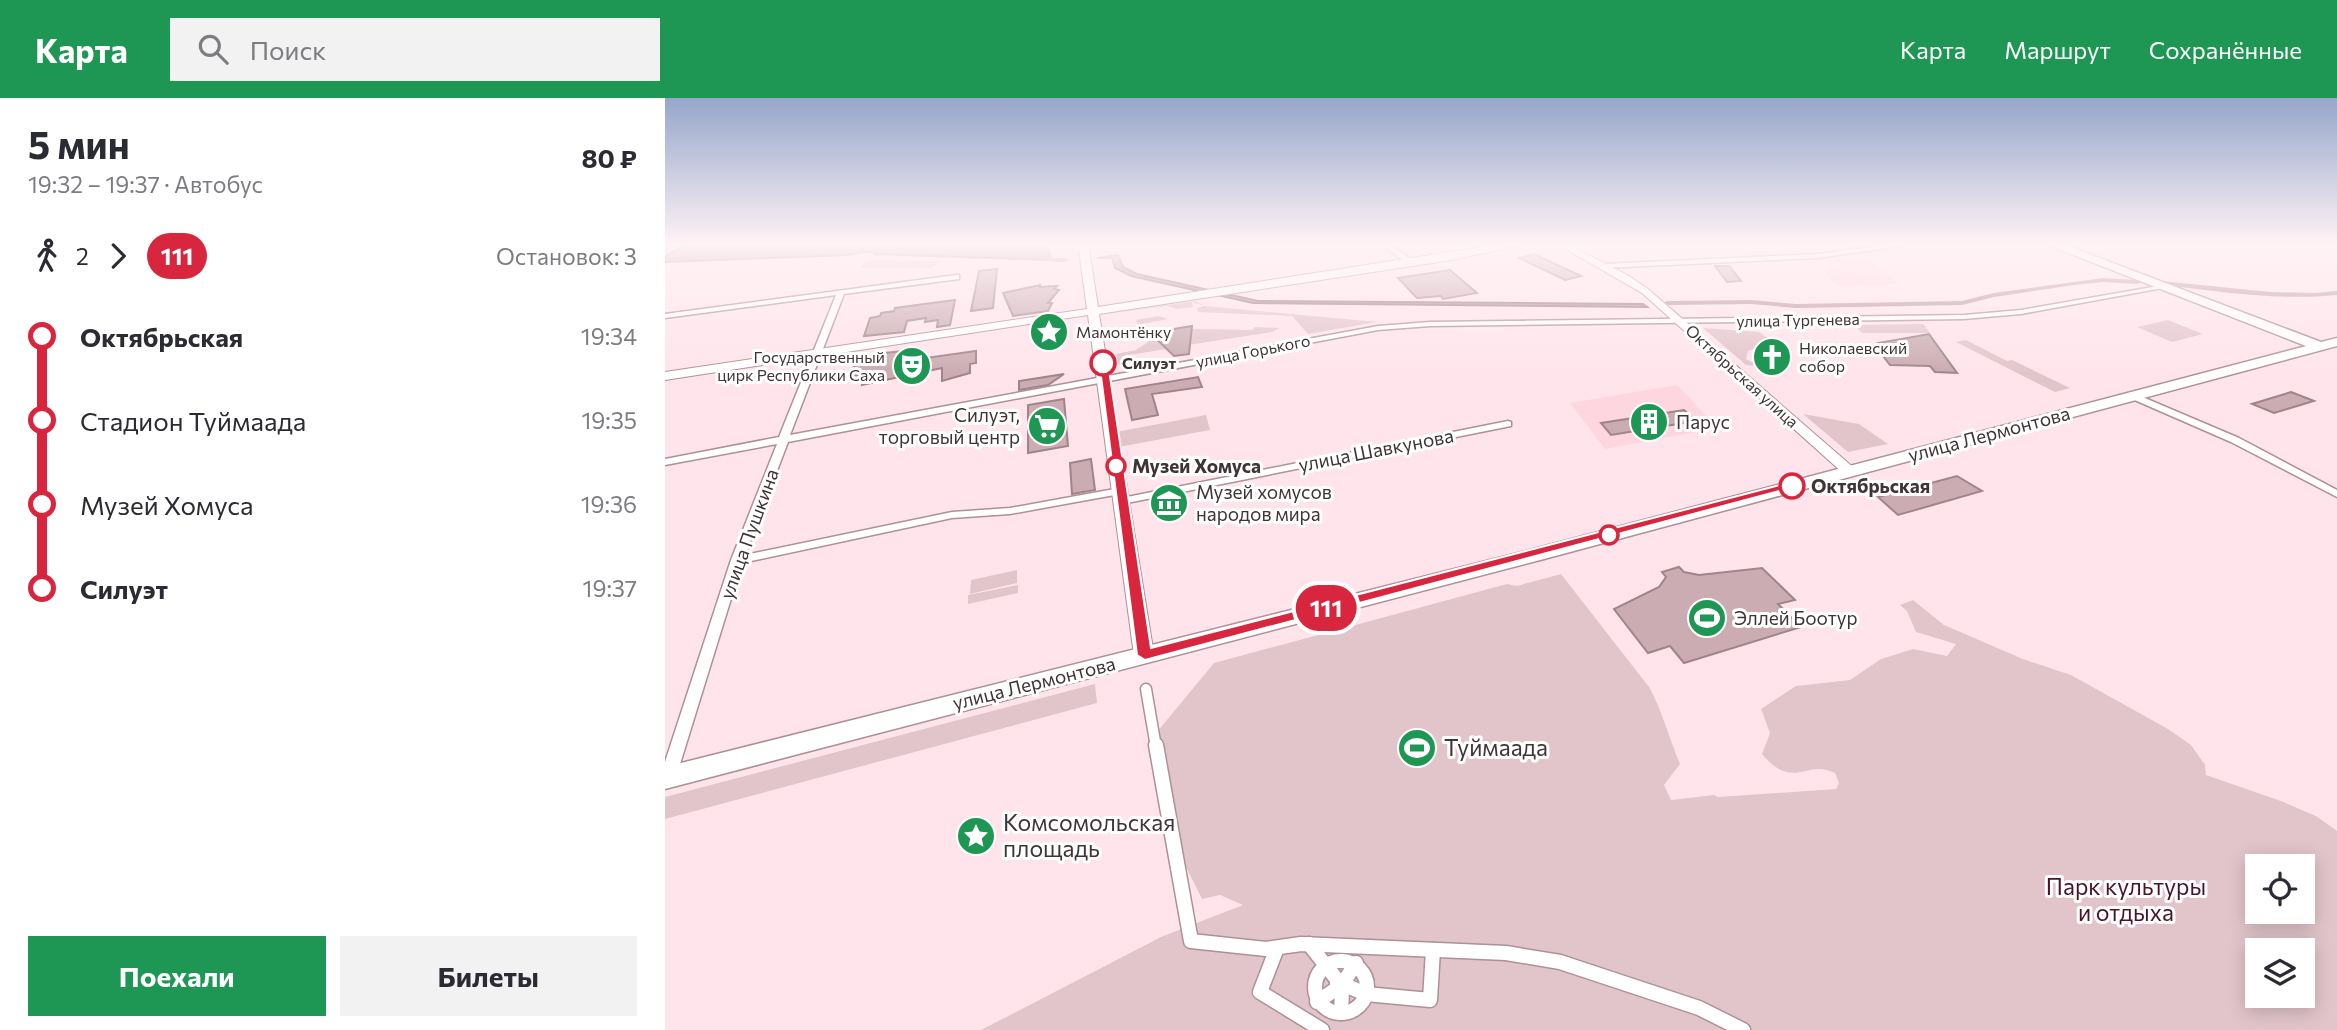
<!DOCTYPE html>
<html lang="ru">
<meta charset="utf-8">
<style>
:root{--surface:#fff;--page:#f2f2f3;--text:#2b2b33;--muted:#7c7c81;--accent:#1f9754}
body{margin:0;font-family:Commissioner,sans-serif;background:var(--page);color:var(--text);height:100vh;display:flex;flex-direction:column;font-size:26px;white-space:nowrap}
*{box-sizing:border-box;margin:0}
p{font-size:23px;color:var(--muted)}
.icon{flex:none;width:38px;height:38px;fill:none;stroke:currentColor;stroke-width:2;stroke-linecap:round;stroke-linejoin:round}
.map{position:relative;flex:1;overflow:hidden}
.panel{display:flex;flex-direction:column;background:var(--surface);width:665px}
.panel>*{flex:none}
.badge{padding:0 14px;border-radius:23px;font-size:24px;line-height:46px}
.controls{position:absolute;left:1580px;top:756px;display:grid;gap:14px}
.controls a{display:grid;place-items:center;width:70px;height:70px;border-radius:0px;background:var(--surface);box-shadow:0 4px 18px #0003;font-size:35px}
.map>.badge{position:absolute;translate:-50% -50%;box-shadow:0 0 0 4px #fff}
.legs{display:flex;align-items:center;gap:10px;height:77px;padding:0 28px;font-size:23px}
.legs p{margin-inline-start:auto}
.head{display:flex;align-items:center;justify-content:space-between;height:119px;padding:0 28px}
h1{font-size:38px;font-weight:700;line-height:52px}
.action{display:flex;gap:14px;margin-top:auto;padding:14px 28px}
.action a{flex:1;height:80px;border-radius:0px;background:var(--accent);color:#fff;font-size:28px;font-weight:700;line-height:80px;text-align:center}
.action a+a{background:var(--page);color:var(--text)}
ul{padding:0 28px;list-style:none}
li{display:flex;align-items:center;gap:24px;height:84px;font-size:26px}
li i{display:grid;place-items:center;width:10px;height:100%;margin:0 9px;background:currentColor}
li i::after{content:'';width:18px;height:18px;margin:-9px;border:5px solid;border-radius:50%;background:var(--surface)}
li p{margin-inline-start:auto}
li:first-child i{background:linear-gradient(#0000 50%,currentColor 0)}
li:last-child i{background:linear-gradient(currentColor 50%,#0000 0)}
header{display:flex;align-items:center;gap:42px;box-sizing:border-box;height:98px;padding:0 35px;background:var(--accent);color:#fff}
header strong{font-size:33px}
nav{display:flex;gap:38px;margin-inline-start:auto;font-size:24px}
.search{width:490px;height:63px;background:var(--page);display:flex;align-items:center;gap:18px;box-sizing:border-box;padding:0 24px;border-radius:0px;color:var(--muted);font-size:26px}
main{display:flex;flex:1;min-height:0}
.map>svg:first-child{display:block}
</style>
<header>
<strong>Карта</strong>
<div class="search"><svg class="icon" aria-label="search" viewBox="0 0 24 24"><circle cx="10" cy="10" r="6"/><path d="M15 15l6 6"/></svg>Поиск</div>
<nav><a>Карта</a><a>Маршрут</a><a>Сохранённые</a></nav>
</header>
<main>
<section class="panel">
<div class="head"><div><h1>5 мин</h1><p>19:32 – 19:37 · Автобус</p></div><b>80 ₽</b></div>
<div class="legs"><svg class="icon" aria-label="walk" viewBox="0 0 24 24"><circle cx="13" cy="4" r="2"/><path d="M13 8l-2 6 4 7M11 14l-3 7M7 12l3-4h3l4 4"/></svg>2<svg class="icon" aria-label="forward" viewBox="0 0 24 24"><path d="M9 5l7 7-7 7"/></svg><b class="badge" style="background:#d7263d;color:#fff">111</b><p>Остановок: 3</p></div>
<ul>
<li><i style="color:#d7263d"></i><b>Октябрьская</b><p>19:34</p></li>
<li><i style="color:#d7263d"></i><span>Стадион Туймаада</span><p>19:35</p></li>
<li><i style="color:#d7263d"></i><span>Музей Хомуса</span><p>19:36</p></li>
<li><i style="color:#d7263d"></i><b>Силуэт</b><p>19:37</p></li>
</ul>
<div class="action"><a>Поехали</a><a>Билеты</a></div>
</section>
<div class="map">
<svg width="1672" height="932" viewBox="0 0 1672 932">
<rect width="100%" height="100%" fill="#ffe5eb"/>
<g fill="#fed6df">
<path d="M1201,160L1235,186L1173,188L1160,176L1162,171L1170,170L1162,162Z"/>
<path d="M1012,287L1053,330L940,351L905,305Z"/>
</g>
<g fill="#e2c5cb" fill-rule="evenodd">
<path d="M208,162L276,163L266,170H196L200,164Z"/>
<path d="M530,203L540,208L712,224L643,236L627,218L533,214L532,210L539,208L527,204L528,209L512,211L503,208L455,214Z"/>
<path d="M493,218L503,221L477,226L497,247L506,246L508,250L464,257L465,265L454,267L451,256L471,252L483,244L471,222Z"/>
<path d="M1503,222L1538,236L1507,244L1472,229Z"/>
<path d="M1258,226L1265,235H1197L1190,227Z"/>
<path d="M590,229L615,230L607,234L517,248L516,244L526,242L527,231L587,232Z"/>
<path d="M1038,230L1094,234L1124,254L1094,249L1083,253L1081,261L1094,268L1081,267Z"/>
<path d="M1301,242L1342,263L1347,262L1405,290L1390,294L1291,244Z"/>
<path d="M1138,316L1194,326L1223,346L1183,354Z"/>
<path d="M541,317L545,332L454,349L451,334Z"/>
<path d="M352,472V485L305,496L306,482Z"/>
<path d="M896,476L984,589C997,612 1004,640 1015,666L999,687L1006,702L1049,697L1053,699L1171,691L1174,685L1170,675C1141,660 1129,694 1097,656L1105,635L1096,611L1131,588L1185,582L1216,561L1248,551L1282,558L1291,546L1251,534L1242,513L1235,507L1248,502L1279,527L1358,561L1406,577L1503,631L1526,647L1540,667L1541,677L1616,703L1651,718L1672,733V932H316L496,839L578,807L555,797L537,801L512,751L492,634L549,565L842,486L852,488ZM1592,768H1638V814H1592ZM1592,852H1638V898H1592Z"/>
<path d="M353,487V495L303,506V497Z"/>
<path d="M430,586L432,605L0,721V699Z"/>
</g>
<g fill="#bc929c" stroke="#97767e" stroke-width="2">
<path d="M72,145H382L386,162L210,156L208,153L181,157L0,164V158L18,148Z"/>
<path d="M453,157L458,169L472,176L593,203L978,206L982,209L588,205L466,178L450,170L447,160H432Z"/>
</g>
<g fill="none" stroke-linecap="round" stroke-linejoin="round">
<g fill="#bc929c" fill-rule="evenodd">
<path d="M370,155L386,160H401L405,162C393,167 380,162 368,158V156Z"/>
<path d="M1438,180L1472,182L1476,184L1472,186L1438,184L1409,187L1329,199L1297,207L1131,210L1086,206L1002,207L998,205L1002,203L1086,202L1131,206L1297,203L1329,195Z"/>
<path d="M1487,182L1605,194L1650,195L1672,193V197C1611,203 1551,193 1490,186H1487Z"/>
</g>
</g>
<g fill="#caacb2" stroke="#a1848b" stroke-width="2">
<path d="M869,156L916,178L900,182L854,160Z"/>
<path d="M1050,168H1064L1076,183L1062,184Z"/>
<path d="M332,171L328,210L306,213L314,173Z"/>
<path d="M785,172L812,195L778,201L776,198L752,200L733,180Z"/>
<path d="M375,187V189L392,188L389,191L394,192L383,205H387L383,213L348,218L338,195Z"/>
<path d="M290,202L285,227L272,229L273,222L260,224L261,220L242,223L239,234L199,238L205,220L215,218L216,215L229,213L230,210Z"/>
<path d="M527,228L524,256L509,258L485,235Z"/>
<path d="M1264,236L1292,275L1270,274L1265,268L1225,267L1215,254H1225L1213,245Z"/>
<path d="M1096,251L1119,256L1118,266L1090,263L1091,253Z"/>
<path d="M237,253L252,256L254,261L311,253V265L305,266V275L277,283V270L197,287L199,279L186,277L190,266L211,256Z"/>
<path d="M399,276L383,287L354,292V283Z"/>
<path d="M533,279L537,289L487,296L493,317L467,322L460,291Z"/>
<path d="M1626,294L1649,303L1609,315L1587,306Z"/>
<path d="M399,301L403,348L363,355V307Z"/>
<path d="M1019,312L1031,323L946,337L936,325Z"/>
<path d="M426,361L430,392L407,396L405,365Z"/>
<path d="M1292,378L1317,393L1233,417L1213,399Z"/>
<path d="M1014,469L1019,474L1034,477L1097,470L1130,502L1113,506L1136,529L1019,565L1005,548L983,555L949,511L994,489L1001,479L997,474Z"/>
</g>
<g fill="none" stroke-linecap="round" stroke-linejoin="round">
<defs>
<path id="pedestrian-far1" d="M481,591L491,649"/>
<g id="pedestrian">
<path d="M491,647L526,843L601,851L636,846L841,855L895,864L1034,910L1078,932"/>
<path d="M644,846L673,883"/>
<path d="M612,850L595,894L657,932"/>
<circle cx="676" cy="889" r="26"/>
<path d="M680,882L681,890L672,892V884Z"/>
<path d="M680,882L691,865"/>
<path d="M682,888L701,896L765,902L768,852"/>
<path d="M652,904L671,891"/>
<path d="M676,915L677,893"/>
</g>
<g id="minor">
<path d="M715,145H723L751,165L744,167Z"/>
<path d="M1234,145H1256L1153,160L939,170L935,168L939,166L1153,156Z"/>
<path d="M291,177H294V181L179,196L125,337L713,228L765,224L1299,217L1356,212L1499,187L1503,189L1356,216L1299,221L765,228L713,232L123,344L80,457L287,414L345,410L455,390L460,393L455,396L345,416L287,420L77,465L11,679L9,684H0V664L66,462L112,346L0,367V361L114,339L171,197L0,220V216Z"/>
<path d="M1468,295L1574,340L1672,392V399L1566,344L1465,300L1463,298Z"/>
<path d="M843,323L846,324V328L457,406L451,403L457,400Z"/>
</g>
<path id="tertiary" d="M890,145H901L964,178L983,191L1189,370L1191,373L1189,376H1179L977,195Z"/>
<path id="secondary" d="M413,145H423L433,209L842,145H864L787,162L434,216L489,557L486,562H472L469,557L423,217L0,282V274L422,211Z"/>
<path id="primary" d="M1378,145H1395L1656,244L1672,240V248L879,461L0,691V669L865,452L1641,248Z"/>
</defs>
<use href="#pedestrian-far1" stroke="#ae9097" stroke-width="13"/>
<use href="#pedestrian" stroke="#ae9097" stroke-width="17"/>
<use href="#minor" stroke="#ae9097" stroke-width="3"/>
<use href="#tertiary" stroke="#ae9097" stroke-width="2"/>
<use href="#secondary" stroke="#ae9097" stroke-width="2"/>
<use href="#primary" stroke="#ae9097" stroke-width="3"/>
<use href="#pedestrian-far1" stroke="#fff" stroke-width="10"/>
<use href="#pedestrian" stroke="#fff" stroke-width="14"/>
<use href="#minor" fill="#fff" fill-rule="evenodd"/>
<use href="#tertiary" fill="#fff" fill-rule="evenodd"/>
<use href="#secondary" fill="#fff" fill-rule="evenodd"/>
<use href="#primary" fill="#fff" fill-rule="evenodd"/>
</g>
<linearGradient id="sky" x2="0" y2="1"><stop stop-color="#96a6ca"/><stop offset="0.53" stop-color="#fff3f6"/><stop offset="1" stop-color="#fff3f6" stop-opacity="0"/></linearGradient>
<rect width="1672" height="276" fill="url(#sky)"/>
<path fill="#d7263d" stroke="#fff" stroke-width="2" d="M434,263L443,265L486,550L1123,385L1133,388L480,562L472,557Z"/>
<defs>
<symbol id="sight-disc" viewBox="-11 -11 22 22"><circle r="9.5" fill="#1f9754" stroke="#fff"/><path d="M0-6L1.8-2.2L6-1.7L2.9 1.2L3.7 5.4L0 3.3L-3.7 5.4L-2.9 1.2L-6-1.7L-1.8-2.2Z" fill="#fff"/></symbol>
<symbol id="church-disc" viewBox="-11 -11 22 22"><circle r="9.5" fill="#1f9754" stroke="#fff"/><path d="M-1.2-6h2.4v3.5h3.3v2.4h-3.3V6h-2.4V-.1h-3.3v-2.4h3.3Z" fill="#fff"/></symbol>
<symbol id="theatre-disc" viewBox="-11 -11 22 22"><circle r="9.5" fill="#1f9754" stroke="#fff"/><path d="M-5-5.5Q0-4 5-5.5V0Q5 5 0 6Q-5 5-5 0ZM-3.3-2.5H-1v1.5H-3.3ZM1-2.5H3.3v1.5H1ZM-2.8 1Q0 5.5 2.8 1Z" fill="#fff"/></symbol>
<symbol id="building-disc" viewBox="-11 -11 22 22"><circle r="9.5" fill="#1f9754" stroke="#fff"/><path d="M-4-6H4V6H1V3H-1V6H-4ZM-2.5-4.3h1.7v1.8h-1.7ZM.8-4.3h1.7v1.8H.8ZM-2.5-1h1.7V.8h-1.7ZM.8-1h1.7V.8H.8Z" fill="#fff"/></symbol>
<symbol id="supermarket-disc" viewBox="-11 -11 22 22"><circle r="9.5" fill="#1f9754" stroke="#fff"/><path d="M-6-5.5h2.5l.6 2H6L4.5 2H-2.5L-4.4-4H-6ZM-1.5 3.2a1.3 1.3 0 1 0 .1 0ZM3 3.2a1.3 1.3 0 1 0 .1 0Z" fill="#fff"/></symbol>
<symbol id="museum-disc" viewBox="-11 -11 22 22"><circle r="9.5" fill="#1f9754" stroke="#fff"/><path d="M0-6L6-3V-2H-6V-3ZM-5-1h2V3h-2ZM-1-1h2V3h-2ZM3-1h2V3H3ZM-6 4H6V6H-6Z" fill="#fff"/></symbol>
<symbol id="stadium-disc" viewBox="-11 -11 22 22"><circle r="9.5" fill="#1f9754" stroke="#fff"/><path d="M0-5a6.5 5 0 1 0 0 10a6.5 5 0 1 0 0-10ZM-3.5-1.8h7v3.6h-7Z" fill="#fff"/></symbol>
</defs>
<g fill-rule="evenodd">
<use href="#sight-disc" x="362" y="212" width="44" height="44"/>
<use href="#church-disc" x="1085" y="237" width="44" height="44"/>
<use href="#theatre-disc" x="225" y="246" width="44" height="44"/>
<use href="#building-disc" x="962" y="302" width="44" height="44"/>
<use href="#supermarket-disc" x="360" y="306" width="44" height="44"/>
<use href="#museum-disc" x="482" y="383" width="44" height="44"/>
<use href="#stadium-disc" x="1020" y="498" width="44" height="44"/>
<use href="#stadium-disc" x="730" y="628" width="44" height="44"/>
<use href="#sight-disc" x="289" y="716" width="44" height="44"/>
</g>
<g fill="#fff" stroke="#d7263d" stroke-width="3.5">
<circle cx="438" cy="265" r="12"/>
<circle cx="451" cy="368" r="9"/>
<circle cx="1127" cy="388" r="12"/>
<circle cx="944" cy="437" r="9"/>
</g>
<g text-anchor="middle" stroke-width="6" stroke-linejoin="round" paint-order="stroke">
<g font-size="16" fill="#403437" stroke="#fff">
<text transform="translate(1133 222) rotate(-1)" y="6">улица Тургенева</text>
<text transform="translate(588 253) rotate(-11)" y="6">улица Горького</text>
<text transform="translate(1077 278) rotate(42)" y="6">Октябрьская улица</text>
</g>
<g font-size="16" fill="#403437" stroke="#fff" text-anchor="start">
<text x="411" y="240">Мамонтёнку</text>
<text x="1134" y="256">Николаевский<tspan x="1134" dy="18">собор</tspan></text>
<text x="220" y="265" text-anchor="end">Государственный<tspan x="220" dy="18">цирк Республики Саха</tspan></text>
</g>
<g font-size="16" font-weight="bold" fill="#403437" stroke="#fff" text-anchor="start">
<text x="457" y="271">Силуэт</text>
</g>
<g font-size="19" fill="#403437" stroke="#fff" text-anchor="start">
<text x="355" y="324" text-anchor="end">Силуэт,<tspan x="355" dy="22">торговый центр</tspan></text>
<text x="1011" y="331">Парус</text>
<text x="531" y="401">Музей хомусов<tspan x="531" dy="22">народов мира</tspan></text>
<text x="1069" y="527">Эллей Боотур</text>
</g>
<g font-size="19" fill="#403437" stroke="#fff">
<text transform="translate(1324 336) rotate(-15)" y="7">улица Лермонтова</text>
<text transform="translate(711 352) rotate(-11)" y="7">улица Шавкунова</text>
<text transform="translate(84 436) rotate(-70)" y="7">улица Пушкина</text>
<text transform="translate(369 585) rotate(-14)" y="7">улица Лермонтова</text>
</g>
<g font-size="19" font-weight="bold" fill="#403437" stroke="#fff" text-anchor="start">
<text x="467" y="375">Музей Хомуса</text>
<text x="1146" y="395">Октябрьская</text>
</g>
<g font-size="23" fill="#403437" stroke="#fff" text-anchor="start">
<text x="779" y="658">Туймаада</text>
<text x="338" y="733">Комсомольская<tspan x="338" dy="26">площадь</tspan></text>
</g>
<g font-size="23" fill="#491426" stroke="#fff">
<text x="1461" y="797">Парк культуры<tspan x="1461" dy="26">и отдыха</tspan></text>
</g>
</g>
</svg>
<div class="controls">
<a><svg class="icon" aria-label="locate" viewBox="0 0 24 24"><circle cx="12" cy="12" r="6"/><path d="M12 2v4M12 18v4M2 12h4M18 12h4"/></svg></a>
<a><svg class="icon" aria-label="layers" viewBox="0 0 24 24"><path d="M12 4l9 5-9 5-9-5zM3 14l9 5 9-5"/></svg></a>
</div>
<b class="badge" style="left:661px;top:510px;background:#d7263d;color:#fff">111</b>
</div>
</main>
